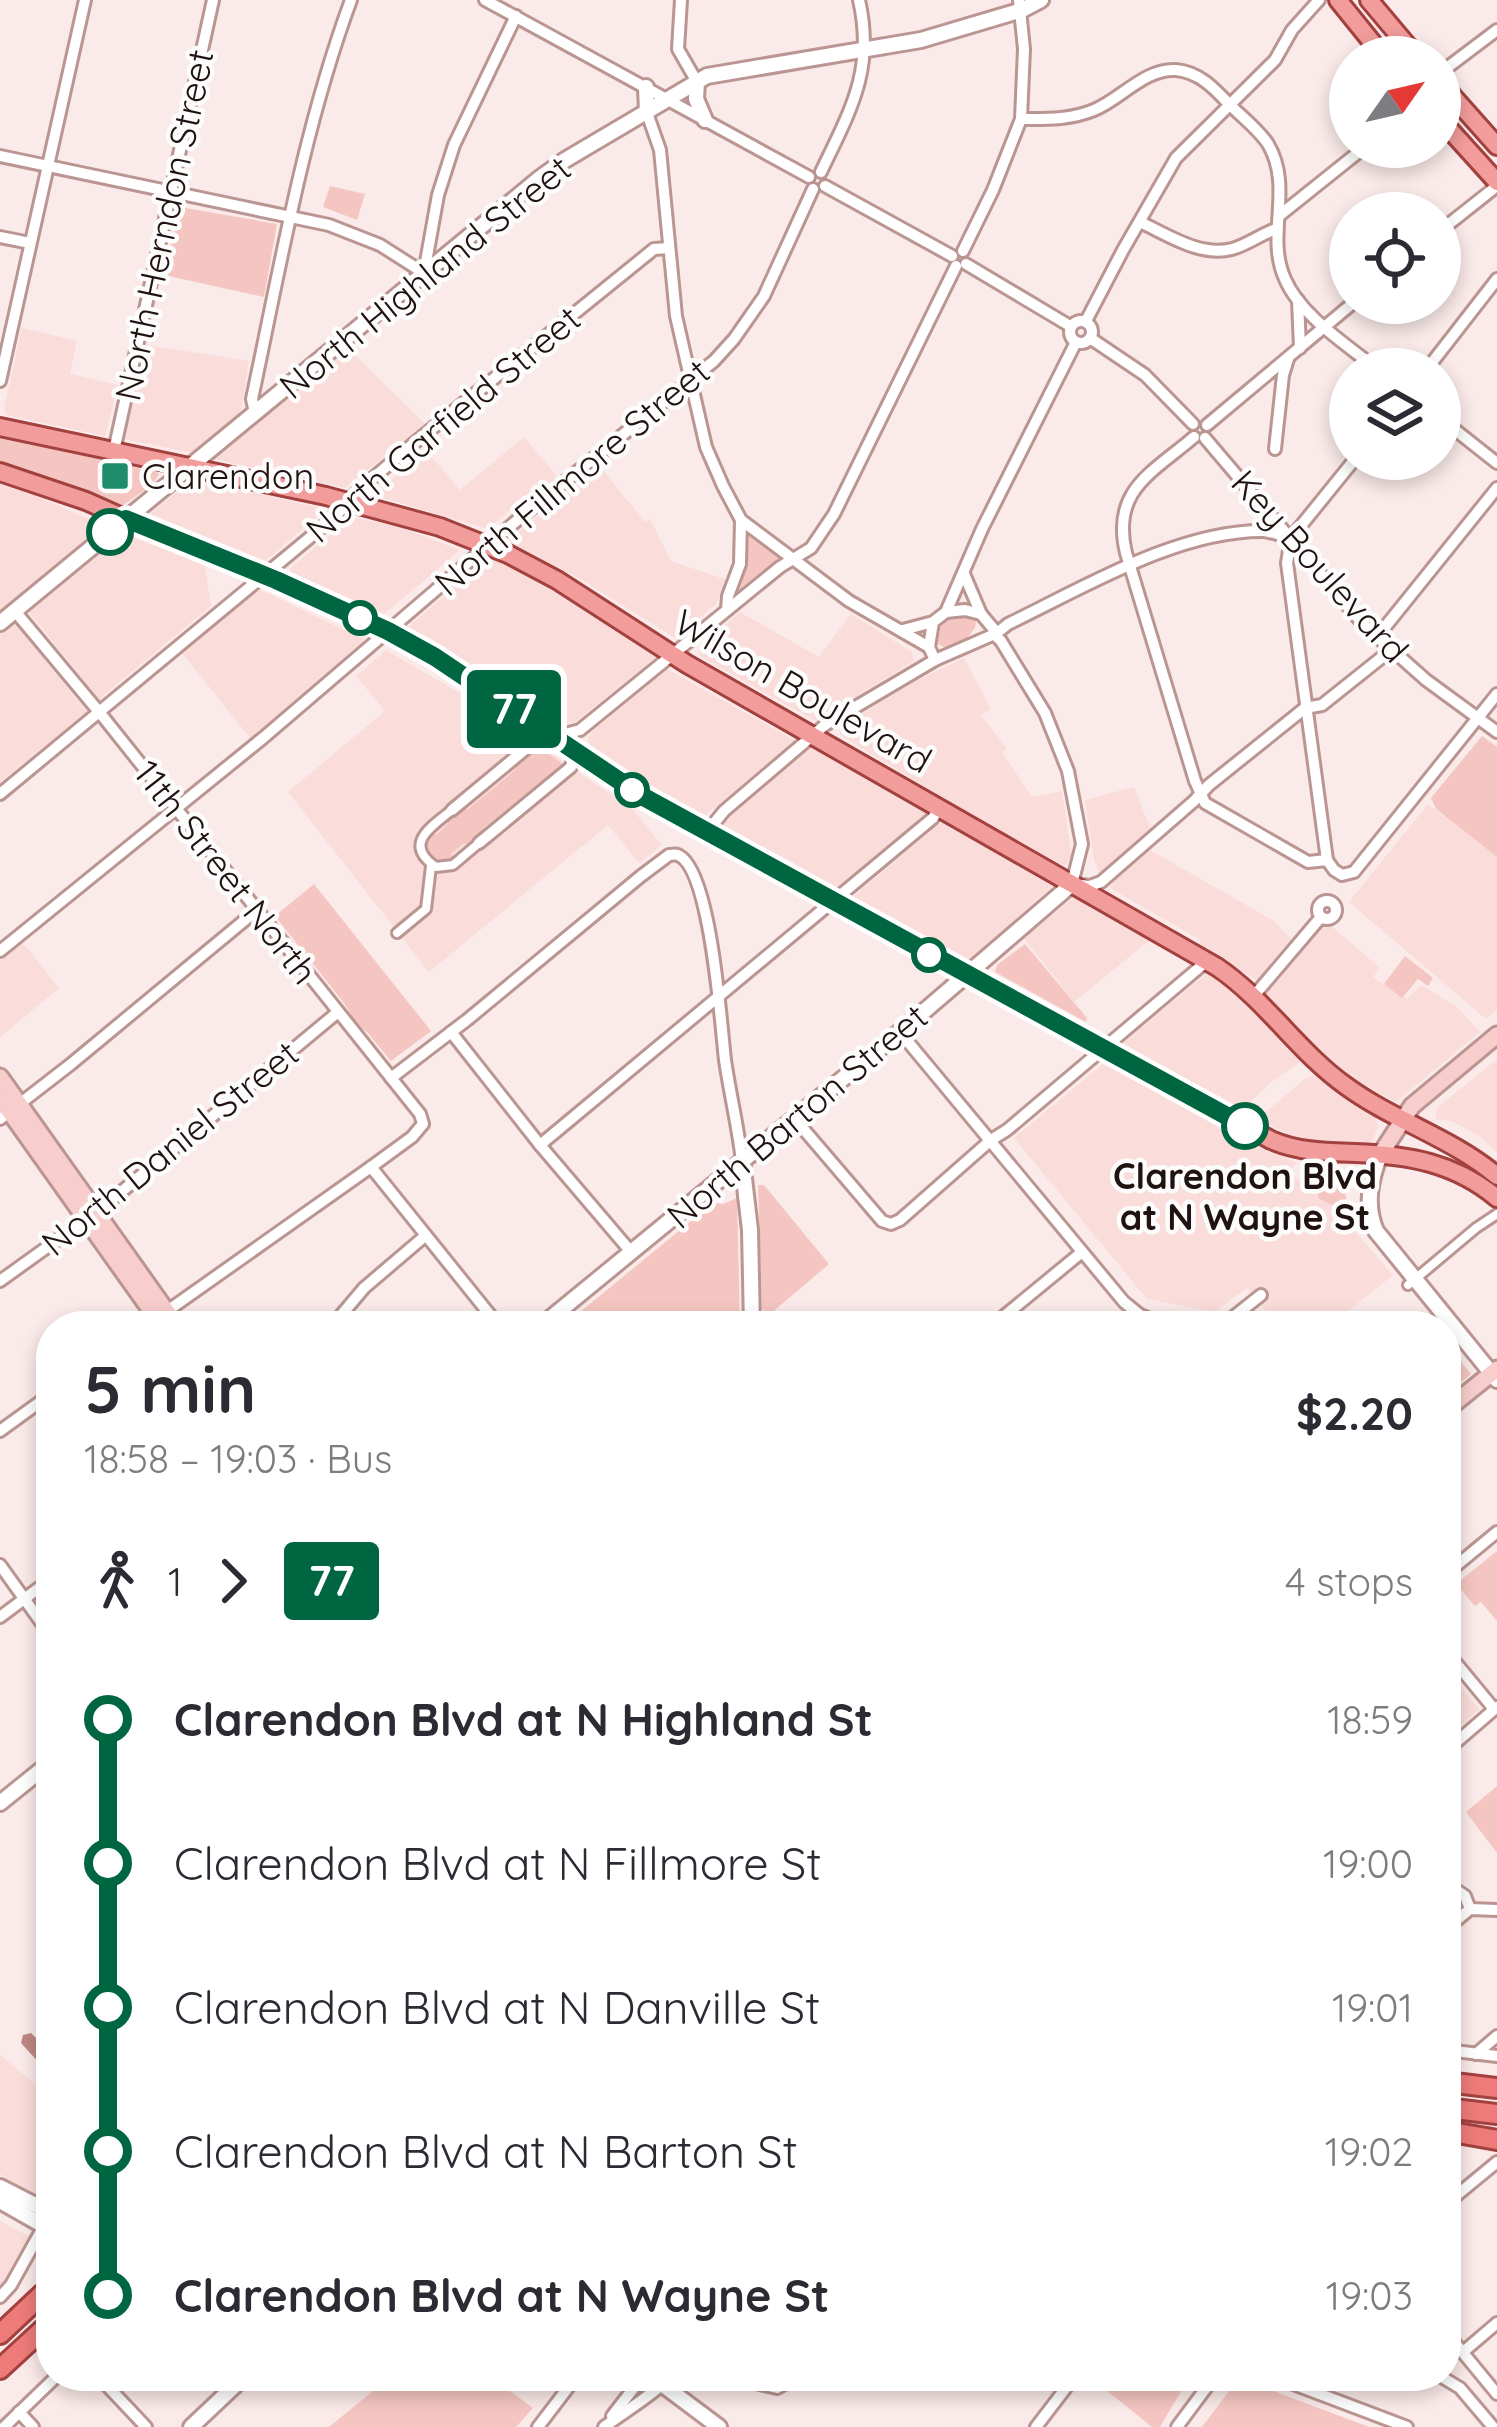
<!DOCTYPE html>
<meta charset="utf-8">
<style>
:root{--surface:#fff;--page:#f7f7f7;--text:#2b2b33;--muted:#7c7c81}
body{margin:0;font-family:Quicksand,sans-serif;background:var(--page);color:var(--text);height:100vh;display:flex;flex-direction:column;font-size:45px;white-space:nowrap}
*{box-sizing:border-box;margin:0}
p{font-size:39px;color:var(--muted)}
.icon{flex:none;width:66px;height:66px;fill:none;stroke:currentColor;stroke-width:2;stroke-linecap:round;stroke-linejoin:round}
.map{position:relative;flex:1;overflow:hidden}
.drawer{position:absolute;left:36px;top:1311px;width:1425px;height:1080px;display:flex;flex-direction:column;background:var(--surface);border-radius:48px;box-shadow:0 6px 18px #0003}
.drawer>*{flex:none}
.badge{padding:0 24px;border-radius:9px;font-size:42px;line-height:78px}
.needle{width:78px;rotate:56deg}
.controls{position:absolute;left:1329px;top:36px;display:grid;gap:24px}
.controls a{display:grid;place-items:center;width:132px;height:132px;border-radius:50%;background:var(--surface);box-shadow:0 6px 18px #0003;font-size:60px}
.map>.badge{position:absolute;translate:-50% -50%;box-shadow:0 0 0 6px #fff}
.legs{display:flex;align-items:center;gap:18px;height:132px;padding:0 48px;font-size:39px}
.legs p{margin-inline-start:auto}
.headline{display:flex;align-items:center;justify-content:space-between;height:204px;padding:0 48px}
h1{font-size:66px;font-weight:700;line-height:90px}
ul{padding:0 48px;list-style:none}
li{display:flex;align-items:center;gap:42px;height:144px;font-size:45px}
li i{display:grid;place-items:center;width:18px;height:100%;margin:0 15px;background:currentColor}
li i::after{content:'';width:30px;height:30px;margin:-15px;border:9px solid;border-radius:50%;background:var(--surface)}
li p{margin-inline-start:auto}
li:first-child i{background:linear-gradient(#0000 50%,currentColor 0)}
li:last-child i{background:linear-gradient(currentColor 50%,#0000 0)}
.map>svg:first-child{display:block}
</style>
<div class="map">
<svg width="1497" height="2427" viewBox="0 0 1497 2427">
<rect width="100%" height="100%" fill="#faeae9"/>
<g fill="#faddda">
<path d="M22,328L77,341L70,374L118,385L105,436L6,415L4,409Z"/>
<path d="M146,345L249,361L241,411L193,453L124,439Z"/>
<path d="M347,347L425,424L345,488L214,459Z"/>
<path d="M524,437L559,479L533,501L516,505L488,529L373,495L410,464L424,448L460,490Z"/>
<path d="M600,467L645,522L650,519L671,561L727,580L716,604L675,638L582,580L507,541Z"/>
<path d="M191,479L326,509L263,563L147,517Z"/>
<path d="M0,484L31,494L103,525L0,612Z"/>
<path d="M357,518L399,527L460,550L382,616L294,578L289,573L291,568L349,519Z"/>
<path d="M126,532L205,566L211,606L99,699L28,611Z"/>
<path d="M490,556L547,585L656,657L574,723L550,721L453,655L406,629Z"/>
<path d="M259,589L365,640L251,739L182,653Z"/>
<path d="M740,612L819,657L851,614L912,652L914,661L815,721L701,657L698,652L702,645Z"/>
<path d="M14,622L87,712L0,782V635Z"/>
<path d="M386,650L480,705L631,808L662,845L639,863L608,825L429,972L288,792L385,711L356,676Z"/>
<path d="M964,658L991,709L981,716L1007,748L1002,752L1032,797L1062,791L1071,851L1070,859L1065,865L1050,862L843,737L839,732L846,723L920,679Z"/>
<path d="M667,669L796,741L703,817L639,780L590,745L588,738L593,731Z"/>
<path d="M812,745L929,813L837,891L721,824Z"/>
<path d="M1134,787L1150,828L1139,842L1101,876L1094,860L1085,800Z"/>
<path d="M1428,804L1497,857V1010L1486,1019L1349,902Z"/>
<path d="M942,821L1052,886L967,962L852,898Z"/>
<path d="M1150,850L1274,921L1291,939L1257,980L1198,947L1201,940L1110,888L1114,880Z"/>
<path d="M1075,897L1151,939L1074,1002L1024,938Z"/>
<path d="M1323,925H1330L1380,968L1373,977L1407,999L1421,985L1456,1006L1480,1032L1396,1102L1348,1077L1265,995Z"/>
<path d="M22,942L59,988L0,1037V961Z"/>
<path d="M1211,970L1257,1010L1300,1057V1062L1270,1083L1239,1113H1235L1120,1049L1119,1046Z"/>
<path d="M1497,1059V1152L1479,1136L1452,1121L1435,1119L1437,1108Z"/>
<path d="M1103,1064L1231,1129L1253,1141L1257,1147L1296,1162L1290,1174L1324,1196L1393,1275L1330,1326H1278L1247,1288L1214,1312L1147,1299L1014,1138Z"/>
<path d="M1313,1076L1375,1116L1378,1127L1371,1144L1301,1140L1261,1121L1262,1115L1306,1078Z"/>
<path d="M1446,1670L1479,1709L1446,1739Z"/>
<path d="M0,2055L51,2097V2200L15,2184L0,2174Z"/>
<path d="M0,2221L32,2238L0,2294Z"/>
</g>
<g fill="#f5c6c1">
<path d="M330,186L365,194L357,220L323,207Z"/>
<path d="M180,207L277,224L264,297L164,275Z"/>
<path d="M0,437L146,470L154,469L159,474L153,484L119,508L88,493H79L0,467Z"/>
<path d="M751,533L779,556L781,561L735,597L733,595L744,569L745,535Z"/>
<path d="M964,614L972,616L976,621L975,628L967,638L946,648L937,644L934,639C939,625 949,615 964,614Z"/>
<path d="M1482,736L1497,747V857L1436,809L1431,798Z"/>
<path d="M538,746L564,765L482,829L483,832L467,845L464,843L451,854L453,857L443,862L434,861L426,852V839L433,833L436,835L448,824L447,821L463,807L467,810L515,770L513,766Z"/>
<path d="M314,884L431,1031L391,1061L367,1032L357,1025L344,1003L275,916Z"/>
<path d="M1025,944L1087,1018L1086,1022L995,972L997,965Z"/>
<path d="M1405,956L1433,978L1428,986L1418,979L1402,998L1384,984Z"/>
<path d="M1320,1170L1337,1177L1345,1174L1349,1176L1345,1187L1347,1210L1344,1216L1338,1208L1318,1198L1319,1186L1316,1182Z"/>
<path d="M758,1185H764L829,1264L769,1315L762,1309Z"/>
<path d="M737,1198L740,1326H563L713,1203L723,1204Z"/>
<path d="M1446,1344L1471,1374L1446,1394Z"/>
<path d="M1497,1551V1621L1481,1602L1475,1606L1456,1584Z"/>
<path d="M1497,1786V1853L1466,1812Z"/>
<path d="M391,2376H490L533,2408L516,2427H329Z"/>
<path d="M1093,2376H1190L1160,2427H1152L1091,2378Z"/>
<path d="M1239,2378L1369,2427H1202Z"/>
</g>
<path fill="#bf8884" d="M31,2033L51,2053L50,2064L42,2066L21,2043L23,2035Z"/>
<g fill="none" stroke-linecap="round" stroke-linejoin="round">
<defs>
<g id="pedestrian">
<path d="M452,810C431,827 402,844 436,867L453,865L479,843"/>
<path d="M397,933L426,909L431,866"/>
<path d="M1408,1285L1476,1228L1497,1214"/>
</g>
<g id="minor">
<path d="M485,0L809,177"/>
<path d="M681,0L678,49L697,82"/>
<path d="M1440,73L1497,30"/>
<path d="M647,113L660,150L676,316L706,447L723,486L741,520L849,601L929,647"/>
<path d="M1021,119C1046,119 1070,120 1094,110C1121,99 1145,68 1176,70C1199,72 1214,88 1229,104C1241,116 1259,130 1268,144C1294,188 1265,235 1285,279C1300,315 1347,345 1377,369"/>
<path d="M0,156L329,225L380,245L424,273L438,195L454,145L516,16"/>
<path d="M821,172C850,111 875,70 859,0"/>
<path d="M825,186L952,256"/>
<path d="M1280,215L1365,147"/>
<path d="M1140,222C1168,235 1200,257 1232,249C1247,245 1261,234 1276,229"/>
<path d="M1440,231L1497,186"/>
<path d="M0,237L30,243"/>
<path d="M963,251L993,190L1021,119L1024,49L1019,0"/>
<path d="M966,264L1070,326"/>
<path d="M1298,300L1300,348"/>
<circle cx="1081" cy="332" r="11"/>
<path d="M1086,321L1123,250L1176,158L1275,60L1292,30L1319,0"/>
<path d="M1090,338L1145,375L1193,424"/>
<path d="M1427,369L1497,279"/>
<path d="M0,381L85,0"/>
<path d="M255,413L252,399C280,267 304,127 351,0"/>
<path d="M1440,418L1497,463"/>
<path d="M1207,425L1353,303"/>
<path d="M1194,437C1152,473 1111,490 1126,553L1195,781L1205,803L1308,862L1327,860L1334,870L1342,875L1354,872L1497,694"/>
<path d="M1205,438L1363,624L1426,680L1497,732"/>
<path d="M1275,449L1283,375L1288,359"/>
<path d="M114,451L213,0"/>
<path d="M1291,538L1287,563L1327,860"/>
<path d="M964,574L981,614"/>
<path d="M14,610L100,713L420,1114L423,1124L412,1137L371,1167L146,1326"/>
<path d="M727,610L728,596L740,564L741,520"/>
<path d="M946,612L982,529L1076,342"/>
<path d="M903,630L933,622L946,612L965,610L981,614L997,633L935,660L929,647L933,622"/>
<path d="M997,633L1008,624C1083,588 1178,530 1264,531C1273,532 1282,536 1291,538L1355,459"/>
<path d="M994,634L1001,641L1045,713L1068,771L1082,844L1072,884L1090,886L1101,882L1194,801L1209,785L1305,708L1322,705L1391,650"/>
<path d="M1377,637L1497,488"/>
<path d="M0,794L308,539L337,514L360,489L413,444L654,249L669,248"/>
<path d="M452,810L534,742L580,730L780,567L811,548L834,514L956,266"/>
<path d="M707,832L724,811L825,725L935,660"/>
<path d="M479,843L571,767L576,746"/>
<circle cx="1327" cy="910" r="9"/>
<path d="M0,951L263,738L521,517L714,361L734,339L764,296L813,189"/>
<path d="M1253,997L1321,917"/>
<path d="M899,1031L1124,1302L1140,1315L1167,1326"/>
<path d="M451,1032L540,1145L632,1253"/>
<path d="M391,1078L467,1020L641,876L669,855C672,855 675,854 678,855C711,869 721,1026 725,1060C730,1094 738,1127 742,1161"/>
<path d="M794,1118L882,1221L891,1224L900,1220L991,1140L1007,1130L1207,961"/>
<path d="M0,1119L71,1064L257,910"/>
<path d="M540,1145L933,818L939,808"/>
<path d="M371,1167L499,1326"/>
<path d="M0,1281L103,1207L338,1012"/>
<path d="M332,1326L364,1288L425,1236"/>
<path d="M992,1326L1082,1252"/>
<path d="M1222,1326L1261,1295"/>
<path d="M0,1431L51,1394"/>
<path d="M0,1565L51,1636"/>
<path d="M1446,1574L1497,1532"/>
<path d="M0,1617L51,1579"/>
<path d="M1446,1651L1494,1709"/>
<path d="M1446,1751L1497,1707"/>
<path d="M1446,1883L1465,1896L1470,1909"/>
<path d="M1446,1929L1470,1909L1497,1910"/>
<path d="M1446,2050L1497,2056"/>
<path d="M1476,2054L1497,2036"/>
<path d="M1446,2204L1497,2162"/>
<path d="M0,2297L11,2285L45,2224"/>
<path d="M1446,2332L1497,2394"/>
<path d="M1463,2352L1497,2323"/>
<path d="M98,2376L146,2427"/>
<path d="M746,2376L756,2383L777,2388L799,2376"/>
<path d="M1272,2376L1407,2427"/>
<path d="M1440,2376L1460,2388L1493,2427"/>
<path d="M19,2412L33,2427"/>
<path d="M612,2416L643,2376"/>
<path d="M4,2427L57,2376"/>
<path d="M538,2427L577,2376"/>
<path d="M604,2427C621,2414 659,2391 670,2376"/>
<path d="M1036,2427L1075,2376"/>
<path d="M1177,2427L1215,2376"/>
</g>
<g id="tertiary">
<path d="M697,82L696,99L705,120"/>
<path d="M646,87L647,113"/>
<path d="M0,623L540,178L565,160L707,76L921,40L1022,10L1041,0"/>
<path d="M1380,1155C1370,1180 1365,1205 1376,1231L1497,1380"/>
<path d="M742,1161L750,1230L752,1326"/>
<path d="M541,1326L907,1026L1072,884"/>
<path d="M0,1803L51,1762"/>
<path d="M0,2187L51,2213"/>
<path d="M0,2201L51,2230"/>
<path d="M651,2376L719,2427"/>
<path d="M191,2427L245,2376"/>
</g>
<g id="secondary">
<path d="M0,1077L177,1326"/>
<path d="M0,1098L162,1326"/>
<path d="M1380,1155L1412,1106L1497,1035"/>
<path d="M1446,1410L1497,1369"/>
</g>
<g id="primary">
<path d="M1338,0L1384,57"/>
<path d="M1369,0L1417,57"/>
<path d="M1440,82L1497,146"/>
<path d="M1440,119L1497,182"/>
<path d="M0,427L326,496L440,527L508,554L557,580L687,664L1217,967C1266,1000 1298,1052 1346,1086C1394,1121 1452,1138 1497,1176"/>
<path d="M0,472L86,501L142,526L264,575L387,631L477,682L642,796L965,975L1271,1140C1299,1152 1325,1152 1355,1153C1409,1155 1455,1163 1497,1198"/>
</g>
<g id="trunk">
<path d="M1446,2082L1497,2088"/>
<path d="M1446,2108L1497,2114"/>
<path d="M1446,2131L1497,2140"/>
<path d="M0,2334L51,2286"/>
<path d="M0,2369L51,2322"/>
</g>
</defs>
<use href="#pedestrian" stroke="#ba9591" stroke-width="14"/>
<use href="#minor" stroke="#ba9591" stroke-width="16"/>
<use href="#tertiary" stroke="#ba9591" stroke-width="20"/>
<use href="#secondary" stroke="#ba9591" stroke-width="21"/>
<use href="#primary" stroke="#a3413f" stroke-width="22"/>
<use href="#trunk" stroke="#a3413f" stroke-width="24"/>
<use href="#pedestrian" stroke="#fff" stroke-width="8"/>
<use href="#minor" stroke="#fff" stroke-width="10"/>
<use href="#tertiary" stroke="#fff" stroke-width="14"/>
<use href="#secondary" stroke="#f8cecd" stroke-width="15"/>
<use href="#primary" stroke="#f29c9b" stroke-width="16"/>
<use href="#trunk" stroke="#ee7b7a" stroke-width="18"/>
</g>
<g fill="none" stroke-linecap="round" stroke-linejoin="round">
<defs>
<path id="line-1" d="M110,532L126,519L276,580L388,631L435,657L642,796L1245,1126"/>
</defs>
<use href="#line-1" stroke="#fff" stroke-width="27"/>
<use href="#line-1" stroke="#006641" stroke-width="18"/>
</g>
<rect fill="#1f8d6c" stroke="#fcfcfc" stroke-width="4.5" x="100" y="461" width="30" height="30" rx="6"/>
<g fill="#fff" stroke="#006641" stroke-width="6">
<circle cx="110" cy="532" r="21"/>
<circle cx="360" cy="618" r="15"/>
<circle cx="632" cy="790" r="15"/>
<circle cx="929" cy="955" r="15"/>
<circle cx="1245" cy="1126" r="21"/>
</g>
<g text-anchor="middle" stroke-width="9" stroke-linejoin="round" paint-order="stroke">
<g font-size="36" fill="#201211" stroke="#fcfcfc">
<text transform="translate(164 225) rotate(-78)" y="13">North Herndon Street</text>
<text transform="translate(425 277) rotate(-39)" y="13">North Highland Street</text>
<text transform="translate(443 424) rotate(-40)" y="13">North Garfield Street</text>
<text transform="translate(572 477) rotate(-40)" y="13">North Fillmore Street</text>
<text transform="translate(1320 566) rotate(48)" y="13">Key Boulevard</text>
<text transform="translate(803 691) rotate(30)" y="13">Wilson Boulevard</text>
<text transform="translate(226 872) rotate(52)" y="13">11th Street North</text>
<text transform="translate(797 1116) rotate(-40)" y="13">North Barton Street</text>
<text transform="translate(170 1148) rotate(-39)" y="13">North Daniel Street</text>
</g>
<g font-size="36" fill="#201211" stroke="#fcfcfc" text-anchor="start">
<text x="142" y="489">Clarendon</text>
</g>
<g font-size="36" font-weight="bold" fill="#201211" stroke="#fcfcfc">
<text x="1245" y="1189">Clarendon Blvd<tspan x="1245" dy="41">at N Wayne St</tspan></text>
</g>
</g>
</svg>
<div class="controls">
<a><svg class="needle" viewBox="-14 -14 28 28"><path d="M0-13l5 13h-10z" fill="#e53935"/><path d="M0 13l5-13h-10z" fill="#7c7c81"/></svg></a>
<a><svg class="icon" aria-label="locate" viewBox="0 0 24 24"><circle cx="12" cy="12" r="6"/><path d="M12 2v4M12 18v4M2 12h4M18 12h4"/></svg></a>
<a><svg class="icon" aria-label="layers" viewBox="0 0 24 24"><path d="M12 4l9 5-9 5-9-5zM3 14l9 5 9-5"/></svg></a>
</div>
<b class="badge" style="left:514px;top:709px;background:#006641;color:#fff">77</b>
<section class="drawer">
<div class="headline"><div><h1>5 min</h1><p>18:58 – 19:03 · Bus</p></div><b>$2.20</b></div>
<div class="legs"><svg class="icon" aria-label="walk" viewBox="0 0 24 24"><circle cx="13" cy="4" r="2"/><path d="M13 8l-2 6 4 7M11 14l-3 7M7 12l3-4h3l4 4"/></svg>1<svg class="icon" aria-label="forward" viewBox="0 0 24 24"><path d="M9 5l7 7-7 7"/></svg><b class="badge" style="background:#006641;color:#fff">77</b><p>4 stops</p></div>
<ul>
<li><i style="color:#006641"></i><b>Clarendon Blvd at N Highland St</b><p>18:59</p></li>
<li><i style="color:#006641"></i><span>Clarendon Blvd at N Fillmore St</span><p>19:00</p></li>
<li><i style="color:#006641"></i><span>Clarendon Blvd at N Danville St</span><p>19:01</p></li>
<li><i style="color:#006641"></i><span>Clarendon Blvd at N Barton St</span><p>19:02</p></li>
<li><i style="color:#006641"></i><b>Clarendon Blvd at N Wayne St</b><p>19:03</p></li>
</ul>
</section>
</div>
